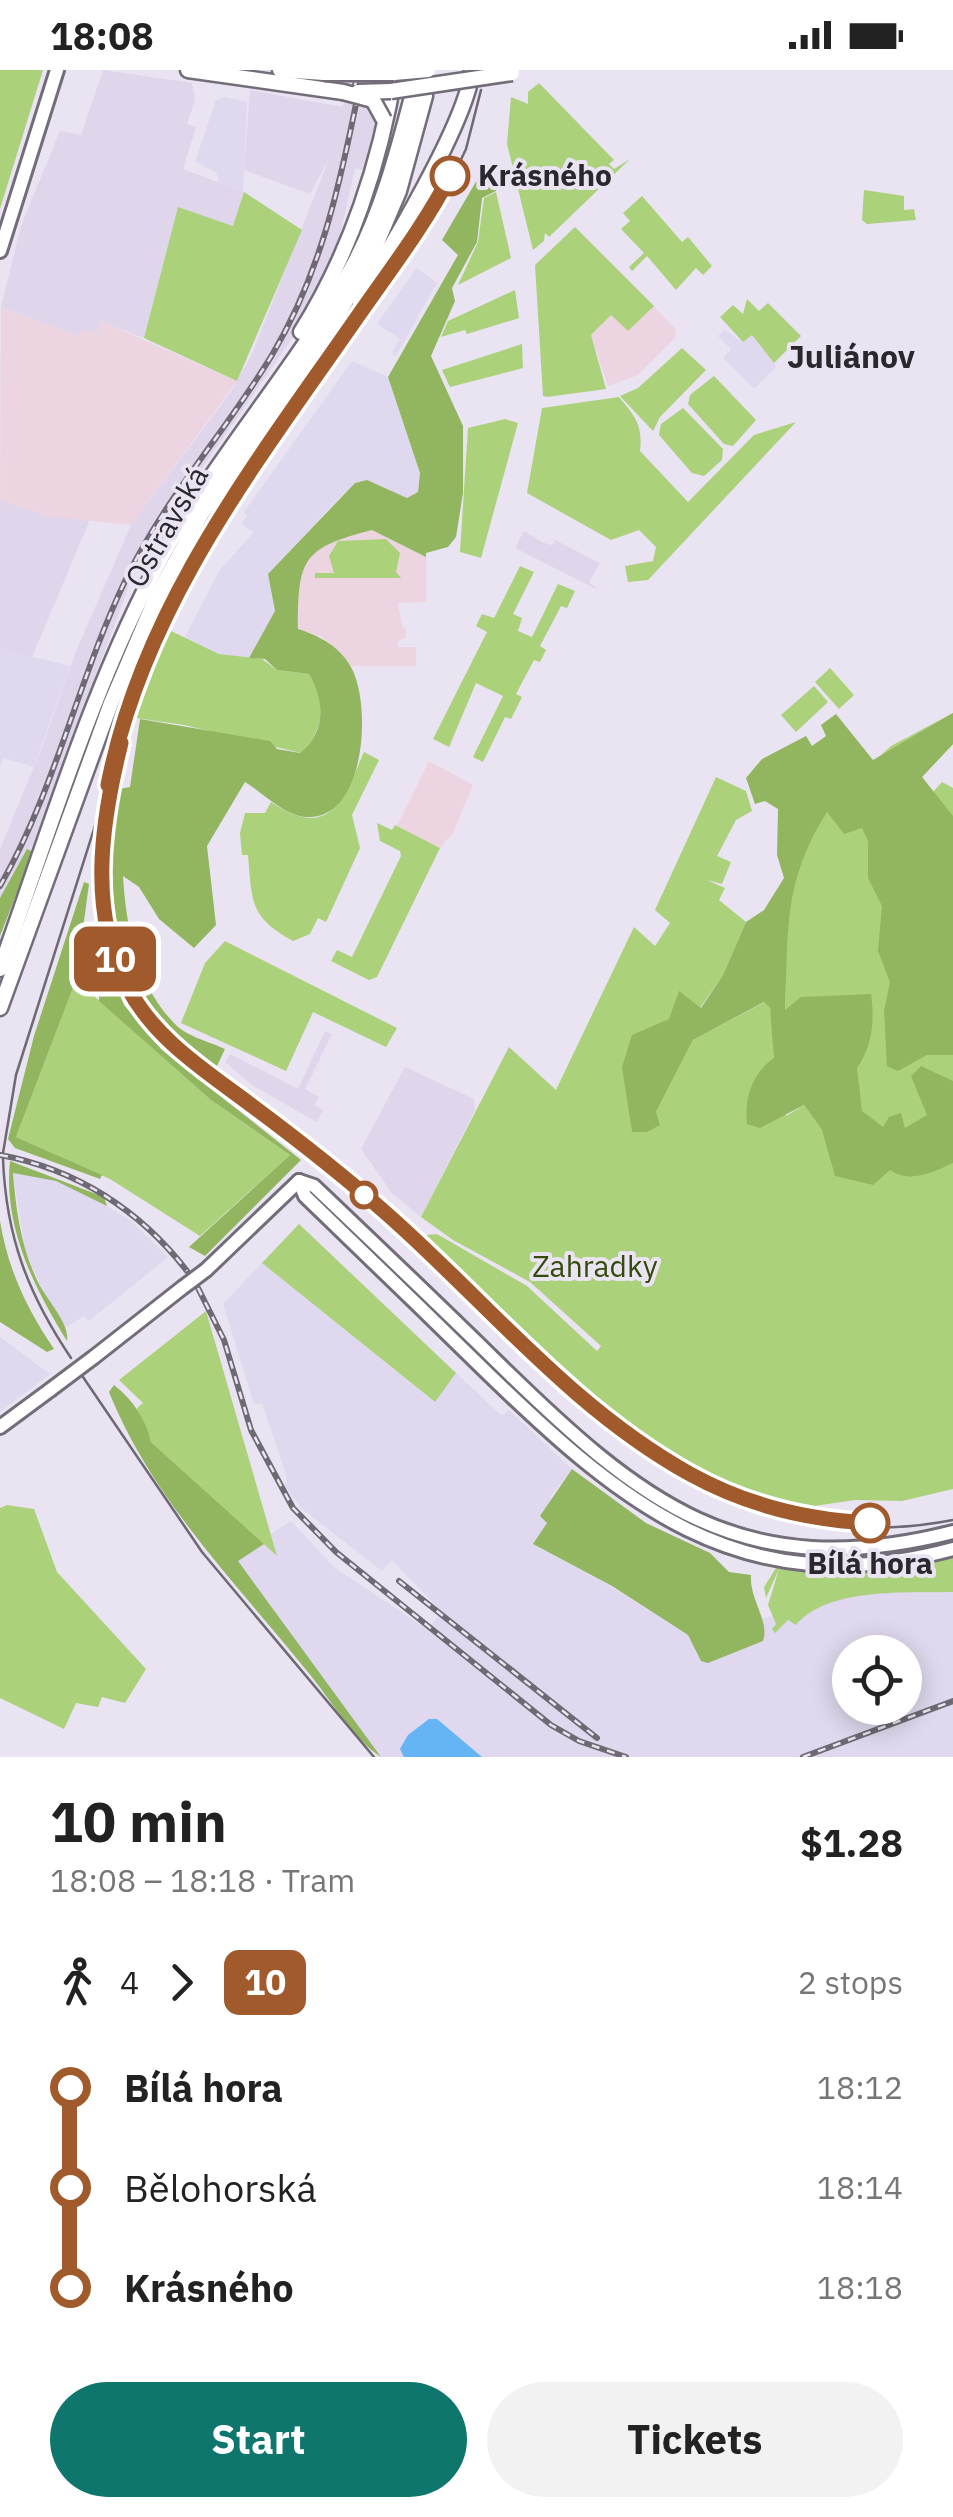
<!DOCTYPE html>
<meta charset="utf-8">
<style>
:root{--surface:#fff;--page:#f2f2f2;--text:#222;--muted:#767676;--accent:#0f766e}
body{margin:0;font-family:"IBM Plex Sans",sans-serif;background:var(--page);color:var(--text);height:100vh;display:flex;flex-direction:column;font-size:38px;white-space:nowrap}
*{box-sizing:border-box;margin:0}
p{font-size:32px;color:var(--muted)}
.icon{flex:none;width:55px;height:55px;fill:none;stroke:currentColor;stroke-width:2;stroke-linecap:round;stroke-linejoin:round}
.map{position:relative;height:1687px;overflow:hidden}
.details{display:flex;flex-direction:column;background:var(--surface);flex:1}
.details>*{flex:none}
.badge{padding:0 20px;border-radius:15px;font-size:35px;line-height:65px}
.buttons{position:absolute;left:832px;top:1565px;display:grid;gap:20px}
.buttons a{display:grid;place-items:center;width:90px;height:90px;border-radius:50%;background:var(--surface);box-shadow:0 5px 25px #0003;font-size:50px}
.map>.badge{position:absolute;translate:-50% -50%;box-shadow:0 0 0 5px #fff}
.legs{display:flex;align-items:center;gap:15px;height:110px;padding:0 50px;font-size:32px}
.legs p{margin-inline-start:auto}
.headline{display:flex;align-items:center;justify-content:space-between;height:170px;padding:0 50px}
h1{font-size:55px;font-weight:800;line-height:75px}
.cta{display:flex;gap:20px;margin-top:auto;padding:20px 50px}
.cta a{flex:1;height:115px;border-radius:60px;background:var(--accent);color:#fff;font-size:40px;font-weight:800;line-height:115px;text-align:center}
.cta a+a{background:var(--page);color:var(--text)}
ul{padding:0 50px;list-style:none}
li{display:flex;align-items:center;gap:35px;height:100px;font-size:38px}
li i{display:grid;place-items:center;width:15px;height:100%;margin:0 12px;background:currentColor}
li i::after{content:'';width:25px;height:25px;margin:-12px;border:8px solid;border-radius:50%;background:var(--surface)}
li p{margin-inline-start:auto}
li:first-child i{background:linear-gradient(#0000 50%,currentColor 0)}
li:last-child i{background:linear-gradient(currentColor 50%,#0000 0)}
.status{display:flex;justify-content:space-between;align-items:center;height:70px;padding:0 50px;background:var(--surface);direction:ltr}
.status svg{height:28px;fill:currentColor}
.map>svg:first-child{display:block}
</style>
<div class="status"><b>18:08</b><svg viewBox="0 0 49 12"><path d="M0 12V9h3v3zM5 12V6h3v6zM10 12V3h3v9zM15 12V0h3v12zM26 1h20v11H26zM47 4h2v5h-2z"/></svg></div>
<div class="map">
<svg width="953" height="1687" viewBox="0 0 953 1687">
<rect width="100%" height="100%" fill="#eae3f2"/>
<g fill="#dfd6eb">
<path d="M103,0L192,13L195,30L187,54L196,57L183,99L244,122L234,156L178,138L144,268L102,252L97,264L77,266L1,237L21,156L60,61L81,65Z"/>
<path d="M349,0H405L381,89L375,104L355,98L338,174L324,212L294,266L150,473L129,516L18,814L0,837V779L43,675L74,586L131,455L232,320L252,284L329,89L310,124L244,100L250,20L343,37L341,48Z"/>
<path d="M0,430L51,447H82L89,452L32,587L0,579Z"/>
<path d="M524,461L544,473L552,475L555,470L600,493L589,512L598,520L515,478Z"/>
<path d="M325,961L332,964L305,1019L319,1027L314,1035L323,1040L317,1052L252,1015L225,992L230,984L298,1019Z"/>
<path d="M405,997L474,1029L475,1040L421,1147L392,1123L361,1079Z"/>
</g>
<g fill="#dfd8ee" fill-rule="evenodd">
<path d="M225,27L247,32L243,121L219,113L216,102L195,92L216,30Z"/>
<path d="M417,198L437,213L396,286L391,283L400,269L377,254Z"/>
<path d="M724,260L743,272L751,264L774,293L776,297L754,319L723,288L731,279L718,266Z"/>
<path d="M352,291L388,307L420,403L418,422L407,428L367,410L355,413L339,428L268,504L275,541L249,588L219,584L185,567L219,501L254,462L241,454L247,446L244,442Z"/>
<path d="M0,579L70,596L34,697L3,688L0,696Z"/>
<path d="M13,1103L56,1111L94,1128L130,1150L168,1187L89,1251L84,1246L65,1258L43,1222L25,1179Z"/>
<path d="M262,1193L434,1332L456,1303L502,1346L509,1340L572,1399L550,1427L563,1439L536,1476L607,1514L689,1566L768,1547L903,1499L953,1488V1687H381L272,1546L275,1541L237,1491L264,1474L276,1485L271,1464L291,1451L335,1498L427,1559L442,1542L392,1490L382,1501L301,1438L285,1416L287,1407L262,1333L254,1334L223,1234ZM850,1582H905V1638H850Z"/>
<path d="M0,1267L50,1304L0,1342Z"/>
</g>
<g fill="#ecd5e0">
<path d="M654,236L676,260L675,268L638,305L608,316L591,265L611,244L628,261Z"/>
<path d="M1,237L77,266L82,259L97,263L101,251L237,311L131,455L51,447L0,430Z"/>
<path d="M373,460L426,487V532L398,533L402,557L406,558V567L398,571V577H416V596H351L323,567L298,559V505L315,481L338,469Z"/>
<path d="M429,691L473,715L453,763L440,778L397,756Z"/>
</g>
<g fill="#acd17b">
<path d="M0,0H43L0,139Z"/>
<path d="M539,13L614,90L609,94L614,99L630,89L549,167L545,163L544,171L533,180L507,74L511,27L528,34V22Z"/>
<path d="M864,120L904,126V140L914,139L916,150L867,154L862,150Z"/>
<path d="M244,122L302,160L237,311L144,268L178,137L233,156Z"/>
<path d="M496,122L511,188L458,215L478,172L484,128Z"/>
<path d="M642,126L682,172L688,167L712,196L703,205L696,198L676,220L647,186L632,201L629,197L644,183L621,159L630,151L623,143Z"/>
<path d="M575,157L654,236L628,261L611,245L591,265L606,319L547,327L543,326L535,195Z"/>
<path d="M515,220L519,248L467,264L465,260L441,267L448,251Z"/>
<path d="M747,229L759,241L768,233L801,266L774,293L752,265L743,272L720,247L733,235L743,244Z"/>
<path d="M522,274L523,298L450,317L442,300Z"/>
<path d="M682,278L706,300L660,347L653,361L620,326L638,318Z"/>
<path d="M714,306L756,350L733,376L724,374L688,334L690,325Z"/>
<path d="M619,327C635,346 643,355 640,381L688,432L754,365L796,352L648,510L628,512L625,496L653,491L656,477L639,460L611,470L527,423L542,338Z"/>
<path d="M683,338L723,379L722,390L704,406L692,403L659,365L661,354Z"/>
<path d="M505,349L518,353L481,488L460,482L468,358Z"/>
<path d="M386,469L400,483L396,502L401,508H315V503H334L329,486L338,471Z"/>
<path d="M520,496L534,502L513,544L522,548L518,561L532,567L558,514L575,521L567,538L561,536L540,576L546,580L540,592L534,590L516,624L522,627L511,649L505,647L483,692L473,687L503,626L476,613L449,677L433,669L487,562L476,556L482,544L494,548Z"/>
<path d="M169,560L219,584L262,589L277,600L309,604C326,632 325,660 301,683L184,655L136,648Z"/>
<path d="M830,598L854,625L839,639L815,612Z"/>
<path d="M814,616L828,632L796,662L781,645Z"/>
<path d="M953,643V674L922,707L933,722L942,712L953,718V1419L902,1431L855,1430L801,1438L742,1422L691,1399L579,1320L426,1172L427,1165L437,1164L527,1216L597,1281L601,1276L530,1212L453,1170L421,1147L509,977L556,1020L634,857L655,876L670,853L655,840L716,707L746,721L752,741L736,750L717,786L731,792L722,814L707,810L725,818L719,830L746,852L723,905L700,938L669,949L629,1037L632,1061L656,1052V1042L693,970L765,932L770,938L786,1046L804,1035L822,1060L829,1078L871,1115L785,942L787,843L795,799L833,729L891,676Z"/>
<path d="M364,682L379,690L352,745L360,778L326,852L318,848L310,864L293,871C250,847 252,833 248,785H242L240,763L245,743H265L271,732C330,772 343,730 364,682Z"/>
<path d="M377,753L392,760L395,755L440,778L377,907L369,910L331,891L337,880L352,887L401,786L400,781L380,771Z"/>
<path d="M225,871L397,958L386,977L313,942L286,1001L181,953L205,893Z"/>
<path d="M76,910L211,1030L290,1085L200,1166L110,1109L16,1067Z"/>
<path d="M299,1154L456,1303L435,1332L262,1193Z"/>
<path d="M206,1241L277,1486L151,1372L137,1338L143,1333L119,1310Z"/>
<path d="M7,1435L34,1439L57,1502L146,1599L125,1633L102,1627L98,1637L76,1633L64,1659L0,1628V1438Z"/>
<path d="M953,1486V1522C909,1523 827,1517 796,1555L788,1550L775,1563L772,1559L776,1554L768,1535L779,1499L766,1528L764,1517L776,1498L840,1507Z"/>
</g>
<g fill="#92b660">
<path d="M481,103L492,104L496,121L482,128L477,172L452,218L455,231L431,286L463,356V423L456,467L448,477L426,483V487L372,460C302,478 298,489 298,559C320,566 341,577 352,599C372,638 365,752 305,747C283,745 262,722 245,712L207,776L216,855L194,878L159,849L139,817L123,806C126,857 137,916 175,954C186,966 210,972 225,979L217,996C202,986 185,977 172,965C103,903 102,804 119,719L130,717L140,649L270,671L277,679L300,683C326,662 325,632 309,604L277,600L265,589L249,588L275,541L268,504L355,413L367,410L407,428L418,422L420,403L388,307L458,185L442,170Z"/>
<path d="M953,643V674L922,707L953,746V985H927L898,1001L887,996L884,941L890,912L878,881L882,836L868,808V771L862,758L844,764L827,742C782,814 789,859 785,940L801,927L871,924C875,951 872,977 857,998L862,1041L883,1057L889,1047L901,1043L905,1058L927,1045L911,1006L921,996L953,1011V1093C933,1102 910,1114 890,1100L873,1115L835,1106L822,1060L804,1035L760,1058L747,1054C744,1029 752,1003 774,988L770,938L764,932L693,970L656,1042L660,1055L647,1062H632L622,997L632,965L669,949L679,921L701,938L723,905L746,852L764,840L784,808L777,785L778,739L765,731L755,734L746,708L762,689L806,666L812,676L826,666L821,655L836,644L873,690Z"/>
<path d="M27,779L33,782L0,866V828Z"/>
<path d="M84,812L89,814L76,910L16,1067L102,1105L100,1109L15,1078L8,1069L34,966Z"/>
<path d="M96,868L124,935L161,979L301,1090L205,1186L189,1177L290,1085L211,1030L99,931V911L91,878Z"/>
<path d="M10,1091L104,1127L107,1136L56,1111L13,1103C16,1141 21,1176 37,1210C45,1228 70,1253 67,1271C34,1218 3,1156 10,1091Z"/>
<path d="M0,1151C8,1200 27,1239 54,1279L47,1282L0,1252Z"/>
<path d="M114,1315C134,1331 145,1348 151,1372L264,1474L238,1491L381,1687C353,1669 329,1627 307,1601C237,1514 151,1428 109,1322Z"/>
<path d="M572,1399L646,1453L710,1483L729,1502L751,1505C749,1529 770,1551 763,1571L708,1593L701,1591L688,1565L612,1516L533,1474L547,1453L540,1446Z"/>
</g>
<path fill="#65b5f4" d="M429,1649H437L482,1687H404L400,1679L408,1665Z"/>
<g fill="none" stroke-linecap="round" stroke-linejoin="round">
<defs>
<g id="secondary">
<path d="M0,181L57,0"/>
<path d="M299,1111L305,1126C361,1180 418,1235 474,1290C618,1431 738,1537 953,1479"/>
<path d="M299,1111L314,1116C375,1174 436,1232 496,1291C640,1432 740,1516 953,1462"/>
<path d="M206,1200L299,1111"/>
<path d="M94,1287L182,1218"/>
<path d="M0,1357L50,1320"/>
</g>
<g id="trunk">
<path d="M188,0L343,22"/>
<path d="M280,0L324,3"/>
<path d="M358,228C388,184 468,49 472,0"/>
<path d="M301,262C350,184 381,91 395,0"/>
<path d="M0,899C50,760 93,613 164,483C220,381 300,295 355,192C382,140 397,84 412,27"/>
<path d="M0,938L111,633L157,525L202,443L330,258L368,194L399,121L425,26"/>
</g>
</defs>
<use href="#secondary" stroke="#736d7a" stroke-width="18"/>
<use href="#trunk" stroke="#736d7a" stroke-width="19"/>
<use href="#secondary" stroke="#fff" stroke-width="12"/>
<use href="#trunk" stroke="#fff" stroke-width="14"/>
<g stroke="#6e6972" stroke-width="2.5">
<path d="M99,773C81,938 194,997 309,1085"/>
<path d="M3,1083L16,1005L126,658L167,552L226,444L436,142L466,79L481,20"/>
<path d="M3,1089C6,1167 28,1224 71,1288"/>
<path d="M327,1099C519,1251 669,1505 953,1450"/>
<path d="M83,1307L202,1482L374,1687"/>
</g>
<defs>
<g id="rail">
<path d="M355,16L356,10"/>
<path d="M0,816C56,719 78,608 127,507C166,427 226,361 272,285C319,206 338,123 356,34"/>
<path d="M0,1085C76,1099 140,1140 187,1201"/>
<path d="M198,1218L224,1270L251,1360L293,1438L336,1482L551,1655L579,1671L626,1687"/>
<path d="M399,1511L597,1668"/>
<path d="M803,1687L953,1631"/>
</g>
</defs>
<use href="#rail" stroke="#6e6972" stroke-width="6"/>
<use href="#rail" stroke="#eae3f2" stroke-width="2.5" stroke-dasharray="8" stroke-linecap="butt"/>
<defs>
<g id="secondary-bridge">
<path d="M182,1218L206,1200"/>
<path d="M50,1320L94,1287"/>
</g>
<g id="primary-bridge">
<path d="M394,3L428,0"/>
<path d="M391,21L512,3"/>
</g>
<g id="trunk-bridge">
<path d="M324,3H394"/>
<path d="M343,22L373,30L384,50"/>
<path d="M358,22L391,21"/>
</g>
</defs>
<use href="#secondary-bridge" stroke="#736d7a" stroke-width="18" stroke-linecap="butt"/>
<use href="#primary-bridge" stroke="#736d7a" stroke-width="19" stroke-linecap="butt"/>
<use href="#trunk-bridge" stroke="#736d7a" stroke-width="19" stroke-linecap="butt"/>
<use href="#secondary-bridge" stroke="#fff" stroke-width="12"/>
<use href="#primary-bridge" stroke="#fff" stroke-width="14"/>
<use href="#trunk-bridge" stroke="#fff" stroke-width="14"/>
</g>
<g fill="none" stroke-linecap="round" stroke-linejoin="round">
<defs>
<path id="line-1" d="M450,106C424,156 390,200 358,246C256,393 143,536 108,715L121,673C101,753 88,841 127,916C154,969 206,1001 251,1035C298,1070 344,1106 387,1144C488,1233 571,1338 690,1404C746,1435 807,1450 870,1453"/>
</defs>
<use href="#line-1" stroke="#fff" stroke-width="22"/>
<use href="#line-1" stroke="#a05a2c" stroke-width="15"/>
</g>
<g fill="#fff" stroke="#a05a2c" stroke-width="5">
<circle cx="450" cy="106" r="18"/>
<circle cx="364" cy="1125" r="12"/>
<circle cx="870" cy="1453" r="18"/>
</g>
<g text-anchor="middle" stroke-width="8" stroke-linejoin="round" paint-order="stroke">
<g font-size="30" font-weight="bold" fill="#2a272d" stroke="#eae3f2" text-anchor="start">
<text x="478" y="116">Krásného</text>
<text x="870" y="1504" text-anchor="middle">Bílá hora</text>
</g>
<g font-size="30" fill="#2a272d" stroke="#eae3f2">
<text transform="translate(167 457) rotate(-60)" y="10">Ostravská</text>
</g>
<g font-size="30" fill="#344a0a" stroke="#eae3f2">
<text x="595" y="1207">Zahradky</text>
</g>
<g font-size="32" font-weight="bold" fill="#2a272d" stroke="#eae3f2">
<text x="851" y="298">Juliánov</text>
</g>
</g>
</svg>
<div class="buttons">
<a><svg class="icon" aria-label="locate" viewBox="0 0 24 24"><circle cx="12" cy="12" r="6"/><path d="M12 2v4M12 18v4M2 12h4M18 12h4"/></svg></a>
</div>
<b class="badge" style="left:115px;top:889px;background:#a05a2c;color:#fff">10</b>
</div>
<section class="details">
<div class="headline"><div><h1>10 min</h1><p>18:08 – 18:18 · Tram</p></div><b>$1.28</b></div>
<div class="legs"><svg class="icon" aria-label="walk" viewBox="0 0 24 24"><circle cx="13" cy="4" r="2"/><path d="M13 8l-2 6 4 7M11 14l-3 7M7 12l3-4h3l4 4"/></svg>4<svg class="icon" aria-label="forward" viewBox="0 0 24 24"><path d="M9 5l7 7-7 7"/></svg><b class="badge" style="background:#a05a2c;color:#fff">10</b><p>2 stops</p></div>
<ul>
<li><i style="color:#a05a2c"></i><b>Bílá hora</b><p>18:12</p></li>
<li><i style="color:#a05a2c"></i><span>Bělohorská</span><p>18:14</p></li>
<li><i style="color:#a05a2c"></i><b>Krásného</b><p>18:18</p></li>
</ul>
<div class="cta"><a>Start</a><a>Tickets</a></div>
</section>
